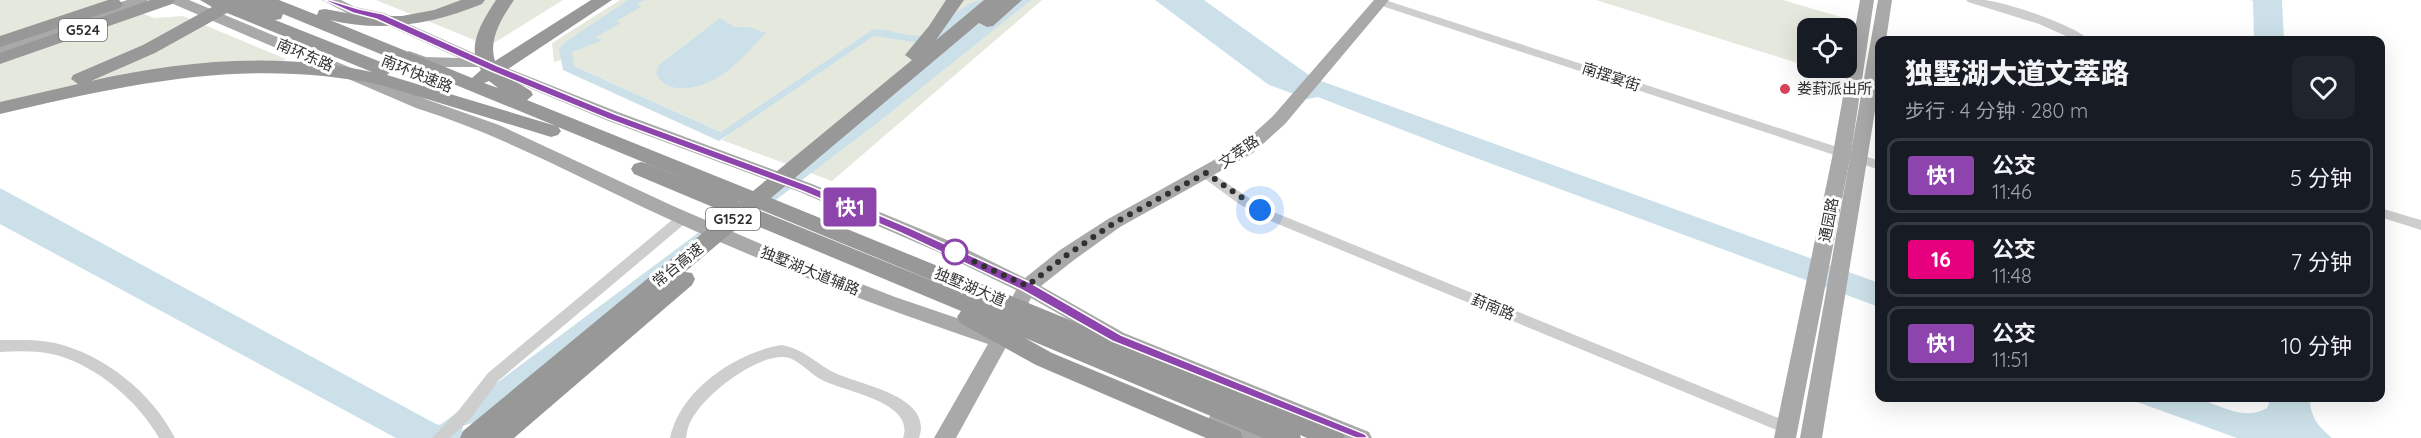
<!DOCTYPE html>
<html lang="zh">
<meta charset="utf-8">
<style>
:root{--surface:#171b24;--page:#20242c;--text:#f1f3f6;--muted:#9ea1a6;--line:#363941}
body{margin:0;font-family:Quicksand,"Noto Sans SC",sans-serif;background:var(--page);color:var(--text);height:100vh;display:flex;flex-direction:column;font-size:22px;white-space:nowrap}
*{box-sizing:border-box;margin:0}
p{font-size:20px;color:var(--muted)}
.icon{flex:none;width:33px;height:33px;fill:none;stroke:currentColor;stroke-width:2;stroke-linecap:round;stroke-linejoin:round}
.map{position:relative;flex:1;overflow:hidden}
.sheet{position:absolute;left:1875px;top:36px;width:510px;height:366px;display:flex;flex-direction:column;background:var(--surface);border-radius:12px;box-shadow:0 6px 24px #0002}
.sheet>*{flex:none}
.badge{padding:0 12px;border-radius:4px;font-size:21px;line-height:39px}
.controls{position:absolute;left:1797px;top:18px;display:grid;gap:12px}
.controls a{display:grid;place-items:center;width:60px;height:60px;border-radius:12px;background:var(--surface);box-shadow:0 6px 24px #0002;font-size:30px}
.you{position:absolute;width:30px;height:30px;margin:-15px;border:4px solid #fff;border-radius:50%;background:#1a73e8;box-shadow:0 0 0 9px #1a73e833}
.map>.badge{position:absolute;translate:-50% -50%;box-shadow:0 0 0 3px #fff}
.round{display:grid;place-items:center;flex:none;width:63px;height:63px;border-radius:12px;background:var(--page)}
.head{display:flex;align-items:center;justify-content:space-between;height:102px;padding:0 30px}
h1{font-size:28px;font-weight:800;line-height:45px}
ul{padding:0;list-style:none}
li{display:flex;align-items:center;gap:18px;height:75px;margin:0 12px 9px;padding:0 18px;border:3px solid var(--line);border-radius:12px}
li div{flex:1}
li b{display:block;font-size:22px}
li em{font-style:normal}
li .badge{min-width:66px;font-weight:700;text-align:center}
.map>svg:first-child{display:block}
</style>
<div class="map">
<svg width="2421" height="438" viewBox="0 0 2421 438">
<rect width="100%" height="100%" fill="#fff"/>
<g fill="#e5e9dd">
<path d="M0,0H111L154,18L183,16L286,59L269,70L170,76L0,113Z"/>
<path d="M376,0H563L489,46Z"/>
<path d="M620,0H1042L832,181L722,140L728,135L561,60L554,62L552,43Z"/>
<path d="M1596,0H1783L1844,18L1841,28H1808L1807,66Z"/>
</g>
<g fill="#cbe0e8">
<path d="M628,0H645L637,4L641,7L616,21L621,23L596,37L603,40L572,52L574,66L721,132L872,30C889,27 908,39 924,35C947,29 960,0 984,0L935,41L927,44L874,36L719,141L563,70L559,49L564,43Z"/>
<path d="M1011,0H1031L881,120L491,417L463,426L462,432L473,438H396L0,224V188L436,424L440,425Z"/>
<path d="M1155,0H1204L1313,78L1879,283V307L1449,148L1318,97L1307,99L1269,85Z"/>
<path d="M2251,0H2282L2284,40H2254L2253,1Z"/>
<path d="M720,18L734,27H749L766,33C742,58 716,91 678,88C668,87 660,83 656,73L659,65Z"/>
<path d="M2126,398C2147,397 2170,395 2191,398C2218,401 2240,423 2267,408L2271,398H2310C2310,417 2318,426 2332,438H2237Z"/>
</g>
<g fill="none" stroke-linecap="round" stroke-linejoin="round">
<g fill="#cecece" fill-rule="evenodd">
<path d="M1376,0H1385L1880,161V170L1376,4Z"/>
<path d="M1966,0C1972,0 1979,0 1985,0C2008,3 2073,24 2089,40H2075L2039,24L1968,2Z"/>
<path d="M1206,169L1249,198L1276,213L1793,424L1795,428L1793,432L1787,434L1781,432L1266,219L1239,204L1201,176L1200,173L1201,170Z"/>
<path d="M2380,208L2421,220V230L2380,217Z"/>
<path d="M683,213L688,215L690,218L688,221L498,381L471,418L450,438H432L459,410L488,373L678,215Z"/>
<path d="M0,340C18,340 37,339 55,343C105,355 152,393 175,438H159C138,401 97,366 56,355C38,350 18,351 0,352Z"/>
<path d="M781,345C803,348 816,364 835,373C860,385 934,396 919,438H903C916,402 845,392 822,380C810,374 797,357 783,357C754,356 699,398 689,425C687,429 687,434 686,438H670C680,390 735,353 781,345Z"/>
</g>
<g fill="#a9a9a9" fill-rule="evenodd">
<path d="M127,0H148L146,3L0,55V45Z"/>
<path d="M169,0H189L428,100L499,125L673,206L782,253L895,297L995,331L1016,290L938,252L800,192L606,120L479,67H424L403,59L401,56L409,51L426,57L459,58L374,19L360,20L322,0H341L355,7L384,13L500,65L618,112L812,184L952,242L1025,278L1060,250L1108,219L1241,145L1273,116L1374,0H1389L1285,124L1253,153L1120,227L1074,260L1041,286L1124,333L1369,432L1372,438H1339L1110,343L1031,298L1011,338L1013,341L1006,347L956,438H934L988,344C877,307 768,265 662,216C580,178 502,135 416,108L171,3Z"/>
<path d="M1860,0H1874L1851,153L1796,438H1774L1833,153Z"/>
<path d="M1878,0H1892L1886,40H1880V80L1822,438H1800Z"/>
<path d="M1217,414L1265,432L1268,438H1235L1210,428L1207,422L1210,416Z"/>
</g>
<g fill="#989898" fill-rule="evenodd">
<path d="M108,0H119L123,4L120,8L0,47V36Z"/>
<path d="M150,0H175L172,4L0,64V53Z"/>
<path d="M200,0H279L317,15L319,10L325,9L363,16H402L434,10L461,0H485L482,4C433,24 382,33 330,20L472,78L481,70C465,47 483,20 496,0H514C502,18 488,39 495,61L591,0H612L502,73L531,91L533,95L527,100L753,191L912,60L905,55L929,26L946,0H964L936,40L984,0H1022L993,26L987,27L979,23L771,198L1342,431L1345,438H1307L1300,435L1301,438H1263L1025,338L1052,353L1240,431L1243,438H1206L1036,365L960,323L957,317L961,311L745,221L685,272L692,273L695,279L692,285L514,438H460L463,431L727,213L634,174L631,169L634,164L641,162L648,164L740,202L558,127L561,131L558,135L551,137L381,85C249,57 128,84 0,114V102L78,84L71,79L73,75L143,45L212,7ZM227,13L372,72C280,52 182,60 91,81L155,53ZM283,14L556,126L387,75L393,70L391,66L275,20L281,19ZM489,81L498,88L484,83ZM759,209L955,290L758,210Z"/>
</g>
</g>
<path fill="#8e44ad" stroke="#fff" stroke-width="1.5" d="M324,0H329L359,9L383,14L498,66L615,114L810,186L910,228L1031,283L1121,335L1365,434L1368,438H1356L1112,341L1022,290L901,233L802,191L608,119L491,71L376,19L353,13Z"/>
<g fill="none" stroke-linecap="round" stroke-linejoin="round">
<path stroke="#313131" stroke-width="6" stroke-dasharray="0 10.8" d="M955,252L945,248L1027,286L1067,255L1114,223L1206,173L1260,210"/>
</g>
<circle fill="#d8435b" stroke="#fff" stroke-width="2" cx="1785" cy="89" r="6"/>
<circle fill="#fff" stroke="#8e44ad" stroke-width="3" cx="955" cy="252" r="12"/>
<g text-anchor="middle" stroke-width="6" stroke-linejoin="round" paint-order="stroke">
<g fill="#fff" stroke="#6f6f6f" stroke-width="1.5">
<rect x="59" y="19" width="48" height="22" rx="4.5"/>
<rect x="706" y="208" width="54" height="22" rx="4.5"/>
</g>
<g font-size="14" font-weight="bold" fill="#313131">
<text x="83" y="35">G524</text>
<text x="733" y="224">G1522</text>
</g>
<g font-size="15" fill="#313131" stroke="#fff">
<text transform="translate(305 55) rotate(23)" y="5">南环东路</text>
<text transform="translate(417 74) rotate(22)" y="5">南环快速路</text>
<text transform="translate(1611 77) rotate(18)" y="5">南摆宴街</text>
<text transform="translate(1239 152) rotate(-35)" y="5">文萃路</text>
<text transform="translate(1829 220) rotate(-79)" y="5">通园路</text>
<text transform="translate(678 265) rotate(-39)" y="5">常台高速</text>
<text transform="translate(810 271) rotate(22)" y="5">独墅湖大道辅路</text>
<text transform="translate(970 287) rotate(23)" y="5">独墅湖大道</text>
<text transform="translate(1493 307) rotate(22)" y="5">葑南路</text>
</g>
<g font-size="15" fill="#313131" stroke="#fff" text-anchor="start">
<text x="1797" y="94">娄葑派出所</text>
</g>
</g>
</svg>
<div class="controls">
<a><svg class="icon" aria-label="locate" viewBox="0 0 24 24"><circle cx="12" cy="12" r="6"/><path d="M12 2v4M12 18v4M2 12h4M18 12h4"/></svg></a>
</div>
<div class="you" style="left:1260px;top:210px"></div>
<b class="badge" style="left:850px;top:207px;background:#8e44ad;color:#fff">快1</b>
<section class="sheet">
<div class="head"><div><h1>独墅湖大道文萃路</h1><p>步行 · 4 分钟 · 280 m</p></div><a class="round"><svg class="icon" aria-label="heart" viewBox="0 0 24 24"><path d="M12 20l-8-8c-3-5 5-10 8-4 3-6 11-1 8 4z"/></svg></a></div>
<ul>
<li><span class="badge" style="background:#8e44ad;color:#fff">快1</span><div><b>公交</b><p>11:46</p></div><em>5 分钟</em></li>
<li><span class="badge" style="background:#e6007e;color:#fff">16</span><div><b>公交</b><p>11:48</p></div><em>7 分钟</em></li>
<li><span class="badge" style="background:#8e44ad;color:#fff">快1</span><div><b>公交</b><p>11:51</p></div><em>10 分钟</em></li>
</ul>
</section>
</div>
